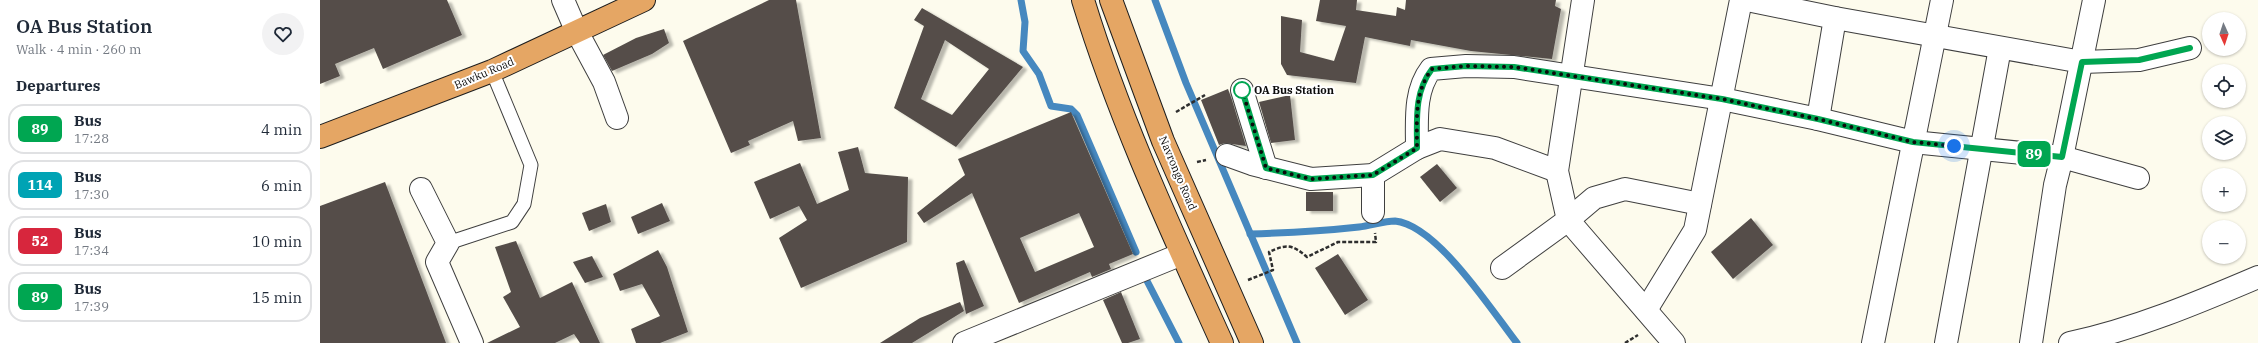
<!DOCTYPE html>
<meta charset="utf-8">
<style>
:root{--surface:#fff;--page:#f2f2f3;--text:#1f2937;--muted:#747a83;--line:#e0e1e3}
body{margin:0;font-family:"IBM Plex Serif",serif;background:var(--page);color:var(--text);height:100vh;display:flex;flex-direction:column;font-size:15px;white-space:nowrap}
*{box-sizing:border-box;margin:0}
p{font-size:13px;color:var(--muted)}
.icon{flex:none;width:22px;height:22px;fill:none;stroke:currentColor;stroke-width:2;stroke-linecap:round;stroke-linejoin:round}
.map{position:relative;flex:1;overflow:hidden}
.drawer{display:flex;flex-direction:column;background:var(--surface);width:320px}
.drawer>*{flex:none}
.badge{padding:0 8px;border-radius:6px;font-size:14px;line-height:26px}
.needle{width:26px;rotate:177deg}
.buttons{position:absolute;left:1882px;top:12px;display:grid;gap:8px}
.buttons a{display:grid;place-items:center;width:44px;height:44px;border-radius:50%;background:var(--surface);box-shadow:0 1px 3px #0004;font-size:20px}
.you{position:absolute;width:20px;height:20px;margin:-10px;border:3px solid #fff;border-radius:50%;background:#1a73e8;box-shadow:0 0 0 6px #1a73e833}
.map>.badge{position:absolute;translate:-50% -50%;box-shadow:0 0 0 2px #fff}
h2{padding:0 16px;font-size:15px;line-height:36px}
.round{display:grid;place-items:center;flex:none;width:42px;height:42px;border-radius:21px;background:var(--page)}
.summary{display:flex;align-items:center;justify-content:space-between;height:68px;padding:0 16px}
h1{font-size:19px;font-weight:600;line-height:30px}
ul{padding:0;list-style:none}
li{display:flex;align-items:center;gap:12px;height:50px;margin:0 8px 6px;padding:0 8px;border:2px solid var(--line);border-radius:16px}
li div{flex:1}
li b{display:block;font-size:15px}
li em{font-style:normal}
li .badge{min-width:44px;font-weight:700;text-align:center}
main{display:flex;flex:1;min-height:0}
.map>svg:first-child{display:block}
</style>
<main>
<section class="drawer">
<div class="summary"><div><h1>OA Bus Station</h1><p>Walk · 4 min · 260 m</p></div><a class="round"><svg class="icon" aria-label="heart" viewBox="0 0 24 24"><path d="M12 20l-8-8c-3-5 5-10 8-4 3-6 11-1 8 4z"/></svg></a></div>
<h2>Departures</h2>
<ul>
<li><span class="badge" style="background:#00a651;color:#fff">89</span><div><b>Bus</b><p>17:28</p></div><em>4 min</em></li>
<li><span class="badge" style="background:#00a3b4;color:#fff">114</span><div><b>Bus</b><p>17:30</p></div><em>6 min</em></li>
<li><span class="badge" style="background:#d7263d;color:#fff">52</span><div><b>Bus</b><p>17:34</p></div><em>10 min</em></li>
<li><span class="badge" style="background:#00a651;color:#fff">89</span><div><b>Bus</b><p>17:39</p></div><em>15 min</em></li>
</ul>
</section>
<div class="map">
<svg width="1938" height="343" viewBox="0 0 1938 343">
<defs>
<filter id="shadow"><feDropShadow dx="4.5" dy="2.5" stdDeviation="1" flood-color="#0004"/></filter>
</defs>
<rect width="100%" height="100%" fill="#fdfbed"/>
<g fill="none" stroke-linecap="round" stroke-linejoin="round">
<g stroke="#4688bf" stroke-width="7">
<path d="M701,0L705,22L703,51L719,74L731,106L751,109L757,115L816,252"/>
<path d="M835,0L866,83L977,343"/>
<path d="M930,234C967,233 1003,231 1039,227C1050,226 1064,221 1075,221C1117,225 1172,311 1197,343"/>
<path d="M825,277L859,343"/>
</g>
</g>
<g fill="#544e4a" fill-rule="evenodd" filter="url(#shadow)">
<path d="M0,0H127L142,35L63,69L54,48L15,64L20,76L0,84Z"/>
<path d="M449,0H476L501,138L478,141L473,121L428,141L430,145L411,153L363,41Z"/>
<path d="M1000,0H1037L1036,10L1076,16L1077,7L1085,10L1086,0H1236L1235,6L1241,9L1232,59L1151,51L1091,40L1090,46L1045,37L1036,83L967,75L961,64V16L982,20L980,52L1014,61L1026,26L996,21Z"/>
<path d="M602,8L703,67L636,147L574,108L604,26L594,20ZM625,40L669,69L632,115L601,99Z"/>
<path d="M344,29L349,43L332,54L292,71L283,55L316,38Z"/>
<path d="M908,89L912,100L926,146L905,143L899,145L881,100Z"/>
<path d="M970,95L975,140L951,143L939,102Z"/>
<path d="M751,112L813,254L789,264L791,269L772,277L770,272L699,303L652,193L604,223L597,213L645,175L638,159ZM759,213L774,247L715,272L700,238Z"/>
<path d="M538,147L545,173L588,177L587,242L481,288L459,238L487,220L479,206L450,219L434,182L480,163L497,204L529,190L518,152Z"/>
<path d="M1117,164L1137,188L1120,202L1100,177Z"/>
<path d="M65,182L126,343H0V206Z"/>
<rect x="986" y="192" width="27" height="19"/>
<path d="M342,203L350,221L318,234L311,217Z"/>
<path d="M286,204L291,222L269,231L262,213Z"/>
<path d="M1431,218L1453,245L1413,279L1391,252Z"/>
<path d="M196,241L220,298L252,282L280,343H260L254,334L235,343H167L200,327L183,297L191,292L175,247Z"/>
<path d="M338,250L347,267L368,332L340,343H316L311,329L340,316L322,284L300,291L293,274Z"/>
<path d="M1018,254L1048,300L1025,315L995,268Z"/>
<path d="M272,256L283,277L265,283L253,262Z"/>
<path d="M644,260L664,306L646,314L636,263Z"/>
<path d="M801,292L820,339L808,343H802L783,300Z"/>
<path d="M640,302L644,311L592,343H560L600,318Z"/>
</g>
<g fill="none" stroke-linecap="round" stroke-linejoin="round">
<defs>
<path id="lane" d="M128,243L192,222L204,204L211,165L172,71"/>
<g id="street">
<path d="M243,0L256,30L284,82L297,118"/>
<path d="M1263,0L1237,171L1248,220L1354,343"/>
<path d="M1427,0L1515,18L1762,62L1819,60L1870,48"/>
<path d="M922,90L946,168"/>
<path d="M1498,119L1515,18"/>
<path d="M1097,148C1097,120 1094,91 1111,69L1146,66L1194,67L1402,99L1498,119L1593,142L1742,157L1818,178"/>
<path d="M907,155L932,164L991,179L1053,175L1097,148L1120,139L1175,148L1237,171"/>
<path d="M1053,175V212"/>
<path d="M101,189L128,243L117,262L152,343"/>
<path d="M1182,268L1248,220L1274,198L1305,189L1380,204"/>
<path d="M1326,310L1375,230L1421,0"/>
<path d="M644,343L862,254"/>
<path d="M1553,343L1622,0"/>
<path d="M1626,343L1680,48"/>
<path d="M1711,343L1735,185L1742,157L1774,0"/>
<path d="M1750,343C1815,329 1877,303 1938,277"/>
</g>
<g id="highway">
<path d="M763,0C799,118 851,230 902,343"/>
<path d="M791,0L843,141L932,343"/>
<path d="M0,137L172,71L324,0"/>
</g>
</defs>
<use href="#lane" stroke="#3f3f3f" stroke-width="15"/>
<use href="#street" stroke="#3f3f3f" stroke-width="24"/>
<use href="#highway" stroke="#1d1d1d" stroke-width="24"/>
<g stroke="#2e2e2e" stroke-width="2.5" stroke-dasharray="4 2" stroke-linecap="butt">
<path d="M856,112L885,95"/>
<path d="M877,162L886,160"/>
<path d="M928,280L953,270L949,252C966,244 972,244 987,257L1018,242H1056L1055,233"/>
<path d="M1305,343L1318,335"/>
</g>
<use href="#lane" stroke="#fff" stroke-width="13"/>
<use href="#street" stroke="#fff" stroke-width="22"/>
<use href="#highway" stroke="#e5a664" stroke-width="22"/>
</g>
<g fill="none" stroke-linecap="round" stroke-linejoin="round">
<defs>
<path id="line" d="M922,90L946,168L991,179L1053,175L1097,148C1097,120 1094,92 1112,69L1146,66L1194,67L1402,99L1498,119L1593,142L1742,157L1762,62L1819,60L1870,48"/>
</defs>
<use href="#line" stroke="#fff" stroke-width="9"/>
<use href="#line" stroke="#00a651" stroke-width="6"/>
<path stroke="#0c0c0c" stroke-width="4" stroke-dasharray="0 7.2" d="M922,90L946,168L991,179L1053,175L1097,148C1097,120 1094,92 1112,69L1146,66L1194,67L1402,99L1498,119L1593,142L1634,146"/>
</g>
<circle fill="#fff" stroke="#00a651" stroke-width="2" cx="922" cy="90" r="8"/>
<g text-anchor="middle" stroke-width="4" stroke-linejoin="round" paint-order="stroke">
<g font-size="11" fill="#0c0c0c" stroke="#fff">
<text transform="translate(164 73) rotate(-23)" y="4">Bawku Road</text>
<text transform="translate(858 173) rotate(67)" y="4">Navrongo Road</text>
</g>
<g font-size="11" font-weight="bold" fill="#0c0c0c" stroke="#fff" text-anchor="start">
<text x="934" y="94">OA Bus Station</text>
</g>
</g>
</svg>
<div class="buttons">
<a><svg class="needle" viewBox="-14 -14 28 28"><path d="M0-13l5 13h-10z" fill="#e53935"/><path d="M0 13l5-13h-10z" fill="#747a83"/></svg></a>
<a><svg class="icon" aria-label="locate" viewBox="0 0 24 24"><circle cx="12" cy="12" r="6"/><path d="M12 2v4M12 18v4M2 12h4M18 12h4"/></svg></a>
<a><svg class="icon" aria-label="layers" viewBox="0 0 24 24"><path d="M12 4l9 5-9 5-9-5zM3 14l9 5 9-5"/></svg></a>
<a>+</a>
<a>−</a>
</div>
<div class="you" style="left:1634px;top:146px"></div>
<b class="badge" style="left:1714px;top:154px;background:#00a651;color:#fff">89</b>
</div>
</main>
